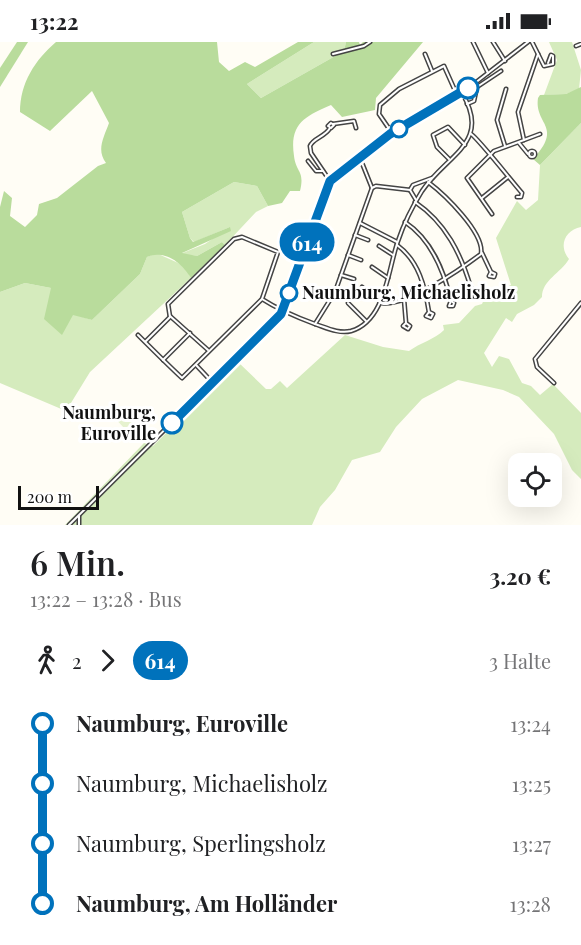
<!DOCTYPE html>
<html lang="de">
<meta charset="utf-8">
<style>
:root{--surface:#fff;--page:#f6f6f6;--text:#202124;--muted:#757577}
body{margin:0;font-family:"Playfair Display",serif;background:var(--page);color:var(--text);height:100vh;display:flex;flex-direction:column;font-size:22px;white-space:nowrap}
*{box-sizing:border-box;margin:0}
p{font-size:20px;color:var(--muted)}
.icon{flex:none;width:33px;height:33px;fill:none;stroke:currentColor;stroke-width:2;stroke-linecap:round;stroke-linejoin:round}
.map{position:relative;height:483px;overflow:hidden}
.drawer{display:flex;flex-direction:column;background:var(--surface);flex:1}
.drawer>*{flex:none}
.badge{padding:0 12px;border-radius:20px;font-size:21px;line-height:39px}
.fabs{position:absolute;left:508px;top:411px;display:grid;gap:12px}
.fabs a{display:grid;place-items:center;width:54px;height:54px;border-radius:12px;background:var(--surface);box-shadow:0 6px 24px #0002;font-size:30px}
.scale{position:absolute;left:18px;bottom:15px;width:81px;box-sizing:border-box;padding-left:6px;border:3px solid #111;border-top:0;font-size:16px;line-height:21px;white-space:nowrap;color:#111;-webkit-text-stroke:4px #fff;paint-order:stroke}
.map>.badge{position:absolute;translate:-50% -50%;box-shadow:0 0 0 3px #fff}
.legs{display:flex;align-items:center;gap:9px;height:66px;padding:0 30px;font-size:20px}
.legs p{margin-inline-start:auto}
.headline{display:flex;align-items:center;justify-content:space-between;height:102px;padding:0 30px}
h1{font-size:33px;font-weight:600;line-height:45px}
ul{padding:0 30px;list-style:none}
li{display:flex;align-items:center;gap:21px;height:60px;font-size:22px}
li i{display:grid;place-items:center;width:9px;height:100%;margin:0 8px;background:currentColor}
li i::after{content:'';width:15px;height:15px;margin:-8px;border:4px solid;border-radius:50%;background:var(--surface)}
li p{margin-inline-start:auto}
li:first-child i{background:linear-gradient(#0000 50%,currentColor 0)}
li:last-child i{background:linear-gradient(currentColor 50%,#0000 0)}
.status{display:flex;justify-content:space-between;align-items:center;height:42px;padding:0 30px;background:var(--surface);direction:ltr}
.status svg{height:16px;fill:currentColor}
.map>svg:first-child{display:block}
</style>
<div class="status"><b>13:22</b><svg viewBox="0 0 49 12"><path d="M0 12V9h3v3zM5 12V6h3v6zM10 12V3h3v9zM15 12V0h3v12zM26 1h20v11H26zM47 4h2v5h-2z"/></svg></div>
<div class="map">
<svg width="581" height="483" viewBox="0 0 581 483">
<rect width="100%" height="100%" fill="#fffdf5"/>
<g fill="#d5ebbd">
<path d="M314,0H346L344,9L261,56L247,42Z"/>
<path d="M549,0H572L581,28L579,47L566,52L544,53L557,18Z"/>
<path d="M581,81V185C565,188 558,204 569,217C561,231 542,238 542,255L534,263L517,272L512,280L506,276L484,311L492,325L499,314L509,317L522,341L531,344L540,353L553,342L581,371V437L572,428L554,392L519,355L503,348L458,338L422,357L396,385L380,410L352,418L335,448L320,465L312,483H65L144,401L153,404L238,320L266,347H271L280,339L287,346L345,293L383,305L409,309C420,301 435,297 444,288L443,283L459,281L475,264L482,262L486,253L511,243L496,196L517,159L526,168L538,158L540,123Z"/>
<path d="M234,140L257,144L268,164L256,170L225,203L222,200L197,214L180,212L205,202L230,185L194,200L190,196L182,170Z"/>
<path d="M156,211L185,224L191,236L90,330L66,369L0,341V250L25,241L51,246L73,272L92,278L140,232L147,215Z"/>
</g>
<g fill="#b9dc9c">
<path d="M17,0H28L0,45V26Z"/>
<path d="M56,0H217L219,20L229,29L245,20L255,25L298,0H314L247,42L261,56L344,9L346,0H359L360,3L363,0H423L376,56L375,68L342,75L331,63C306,74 289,81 294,114C296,131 305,128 300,149H290L282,161L268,164L257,144L234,140L182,170L190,196L193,200L230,185L231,189L182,211L197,214L222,200L225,203L191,236C182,221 165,207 147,215L140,232L92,278L73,273L62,293L44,277L51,246L25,241L0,250V165L4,149L12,156L10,174L25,185L37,173L39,162L57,156L98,124L106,121C96,108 104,95 109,81L92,49L50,89L20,70C20,41 35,18 56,0Z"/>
<path d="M581,45V81L540,123L533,117C564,84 534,83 538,56L540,53L566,52Z"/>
</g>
<path fill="#e6f2cf" d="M121,364L129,371L136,365L148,376L138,387L131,381L125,387L112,373Z"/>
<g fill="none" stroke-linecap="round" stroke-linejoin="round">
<defs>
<g id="street">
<path d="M473,0L488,31"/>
<path d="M493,0L505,19"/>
<path d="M532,0L544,24L553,22V14L551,13L548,21"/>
<path d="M576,4L581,2"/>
<path d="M333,12L364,4L370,0"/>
<path d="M425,12L432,29"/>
<path d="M467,62L474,59L477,45L501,29"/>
<path d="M331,81L334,83L331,86L328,84Z"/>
<path d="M333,82L354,79L356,86"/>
<path d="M330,86C325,95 313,96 310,104L311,111L330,139"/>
<path d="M392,91L379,72L380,63L399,47L444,24L457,53"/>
<path d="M471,92C477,95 514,142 522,151L521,155H517"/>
<path d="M524,98L540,92"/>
<path d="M519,101L528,112"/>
<path d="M505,104L497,78L506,47"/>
<circle cx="532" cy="112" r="3"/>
<path d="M360,116L372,146"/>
<path d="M449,117L437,105L433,93L448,85L465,103"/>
<path d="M308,119L316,129H323"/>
<path d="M372,146L376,144L410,148"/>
<path d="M410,148L413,143L432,136"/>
<path d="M410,148L416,158"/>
<path d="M482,156L508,135"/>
<path d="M415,160C446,181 461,212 471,246L469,249L473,252L475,249L471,246"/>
<path d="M492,172L467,136L494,109L524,98L518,70L538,12"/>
<path d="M405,180C432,198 444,229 451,259L454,261L453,264H449L451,259"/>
<path d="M360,181L397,200"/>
<path d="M355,193L368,198"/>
<path d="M397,203C419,219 425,245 429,270L426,274L431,276L433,272L429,270"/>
<path d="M379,204L393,213"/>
<path d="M482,211L491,230L489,234L494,235L495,232L491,230"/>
<path d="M348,213L361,218"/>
<path d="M372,225L388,236"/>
<path d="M341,233L354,237"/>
<path d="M362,245L382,261C406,265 461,227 481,212C485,191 444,152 428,140"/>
<path d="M262,257C279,268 296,275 315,282C327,286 339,292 351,289C386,279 388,226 398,199C404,181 412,165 422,149C447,112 492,101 462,51"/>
<path d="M404,257L406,281L403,284L408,287L410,284L406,281"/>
<path d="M348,261L366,279"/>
<path d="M170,274L208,308"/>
<path d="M315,282L335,250L372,146"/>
<path d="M138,293C152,307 167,322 182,336L262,257L278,210L242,195L234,197L168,262L170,275L145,300"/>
<path d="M163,318L190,291"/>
<path d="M196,323L213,341"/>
<path d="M554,341L537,325L535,317L581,261"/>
<path d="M79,474V483"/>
<path d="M69,483L281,272L331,139L389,93L466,48L528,0"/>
</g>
</defs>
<use href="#street" stroke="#444" stroke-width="5"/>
<use href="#street" stroke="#fff" stroke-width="2"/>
</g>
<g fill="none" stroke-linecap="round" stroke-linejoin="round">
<defs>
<path id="line-1" d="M172,381L281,272L330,139L390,92L468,46"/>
</defs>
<use href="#line-1" stroke="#fff" stroke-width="14"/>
<use href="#line-1" stroke="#0072bc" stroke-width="9"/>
</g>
<g fill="#fff" stroke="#0072bc" stroke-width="3">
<circle cx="468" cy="46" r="10"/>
<circle cx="399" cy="87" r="8"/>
<circle cx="289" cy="251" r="8"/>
<circle cx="172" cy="381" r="10"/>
</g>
<g text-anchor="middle" stroke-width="6" stroke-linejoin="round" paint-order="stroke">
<g font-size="18" font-weight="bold" fill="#111" stroke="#fff" text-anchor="start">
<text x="302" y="257">Naumburg, Michaelisholz</text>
<text x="156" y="377" text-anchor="end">Naumburg,<tspan x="156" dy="21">Euroville</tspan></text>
</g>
</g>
</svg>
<div class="fabs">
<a><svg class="icon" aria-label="locate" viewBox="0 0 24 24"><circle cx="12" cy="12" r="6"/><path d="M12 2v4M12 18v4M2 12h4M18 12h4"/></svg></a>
</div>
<div class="scale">200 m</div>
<b class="badge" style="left:307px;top:200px;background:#0072bc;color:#fff">614</b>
</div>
<section class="drawer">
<div class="headline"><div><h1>6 Min.</h1><p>13:22 – 13:28 · Bus</p></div><b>3.20 €</b></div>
<div class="legs"><svg class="icon" aria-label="walk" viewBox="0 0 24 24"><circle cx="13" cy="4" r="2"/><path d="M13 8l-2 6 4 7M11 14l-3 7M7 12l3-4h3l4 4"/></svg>2<svg class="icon" aria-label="forward" viewBox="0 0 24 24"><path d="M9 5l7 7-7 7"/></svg><b class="badge" style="background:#0072bc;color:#fff">614</b><p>3 Halte</p></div>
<ul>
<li><i style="color:#0072bc"></i><b>Naumburg, Euroville</b><p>13:24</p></li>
<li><i style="color:#0072bc"></i><span>Naumburg, Michaelisholz</span><p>13:25</p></li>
<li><i style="color:#0072bc"></i><span>Naumburg, Sperlingsholz</span><p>13:27</p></li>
<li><i style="color:#0072bc"></i><b>Naumburg, Am Holländer</b><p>13:28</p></li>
</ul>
</section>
